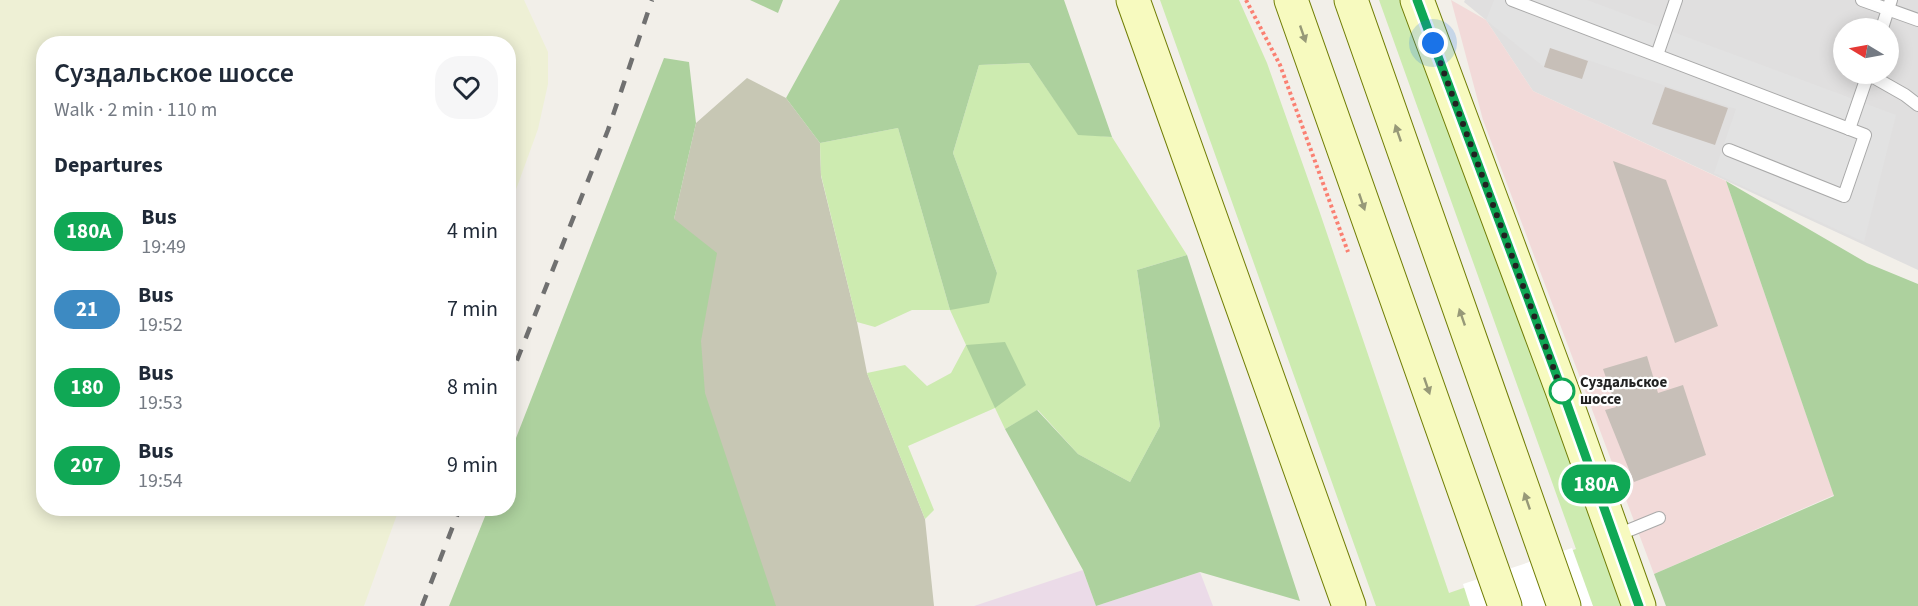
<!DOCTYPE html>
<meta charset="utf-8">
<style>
:root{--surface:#fff;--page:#f6f6f7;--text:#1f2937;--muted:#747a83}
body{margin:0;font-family:"Source Sans 3",sans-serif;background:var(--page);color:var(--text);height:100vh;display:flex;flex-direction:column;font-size:22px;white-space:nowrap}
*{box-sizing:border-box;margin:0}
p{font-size:20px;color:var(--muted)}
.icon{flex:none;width:33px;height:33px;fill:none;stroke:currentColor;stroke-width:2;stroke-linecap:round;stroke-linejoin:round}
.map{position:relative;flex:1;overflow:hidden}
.details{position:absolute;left:36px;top:36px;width:480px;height:480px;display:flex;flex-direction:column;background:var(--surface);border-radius:24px;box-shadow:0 3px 15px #0003}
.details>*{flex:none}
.badge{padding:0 12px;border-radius:20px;font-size:21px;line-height:39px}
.needle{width:39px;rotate:280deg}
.fabs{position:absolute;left:1833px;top:18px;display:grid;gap:12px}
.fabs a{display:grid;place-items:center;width:66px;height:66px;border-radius:50%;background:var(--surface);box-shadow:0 3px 15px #0003;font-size:30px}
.you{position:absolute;width:30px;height:30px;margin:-15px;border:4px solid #fff;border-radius:50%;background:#1a73e8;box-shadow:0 0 0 9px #1a73e833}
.map>.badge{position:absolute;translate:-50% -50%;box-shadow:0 0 0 3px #fff}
h2{padding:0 18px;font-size:22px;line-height:54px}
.round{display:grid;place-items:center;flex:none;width:63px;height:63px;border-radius:24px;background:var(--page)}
.head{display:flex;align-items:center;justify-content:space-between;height:102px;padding:0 18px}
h1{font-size:28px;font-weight:600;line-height:45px}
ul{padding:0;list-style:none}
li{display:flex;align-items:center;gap:18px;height:78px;padding:0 18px}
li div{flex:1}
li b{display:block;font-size:22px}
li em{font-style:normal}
li .badge{min-width:66px;font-weight:700;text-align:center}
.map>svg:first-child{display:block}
</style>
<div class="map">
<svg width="1918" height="606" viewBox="0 0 1918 606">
<rect width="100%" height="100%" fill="#f2efe9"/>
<path fill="#e0dfdf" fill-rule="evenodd" d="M1465,0H1918V270L1533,91L1486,20L1464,2ZM1844,28H1888V74H1844Z"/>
<path fill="#f2dad9" d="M1451,0L1486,20L1533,91L1726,181L1834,495L1654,574L1483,120Z"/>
<path fill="#ebdbe8" d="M1083,570L1096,606L1200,572L1213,606H974Z"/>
<path fill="#c7c7b4" d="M747,78L786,98L820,143L821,176L857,322L867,373L925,519L934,606H678L674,219L696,123Z"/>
<path fill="#eef0d5" d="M0,0H524L548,52V84L538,129L509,209L508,44H44V508L399,509L364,606H0Z"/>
<g fill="#cdebb0">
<path d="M1160,0H1239L1267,63L1320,213L1449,593L1576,549L1379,0H1400L1421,42L1621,606H1376Z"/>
<path d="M1029,63L1078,134L1112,137L1187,255L1137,270L1160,426L1130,482L1078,454L1038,410L1005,429L995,408L908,446L934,510L925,519L867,373L905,365L927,386L951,373L966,345L950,310H912L875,327L857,322L821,175L820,143L898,128L950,310L997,273L953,153L979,65Z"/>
</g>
<g fill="#add19e">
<path d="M750,0H783L778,13Z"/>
<path d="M840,0H1064L1112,137L1078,135L1029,63L979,65L953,153L997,273L989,303L950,310L898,128L820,143L786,98Z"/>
<path d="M664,58L689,62L696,123L674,219L717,253L701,341L705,393L776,606H449L488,509L508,508L509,456Z"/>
<path d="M1726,181L1867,263L1918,284V606H1666L1654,574L1834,496Z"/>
<path d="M1187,255L1300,601L1200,572L1096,606L1083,570L1005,429L1037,410L1078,454L1130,482L1160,426L1137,270Z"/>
<path d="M1005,342L1026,385L995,408L966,345Z"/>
</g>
<path fill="#e2e2e2" d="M1494,0H1587L1896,115L1864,242L1714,173L1736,109L1551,48L1544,67L1486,20Z"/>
<path fill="#fff" d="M1572,548L1593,606H1470L1463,584Z"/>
<g fill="#c7bfb8">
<path d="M1550,48L1588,61L1582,79L1544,67Z"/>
<path d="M1665,87L1728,108L1715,145L1652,124Z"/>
<path d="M1613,161L1666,180L1718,326L1675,343Z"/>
<path d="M1647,356L1658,393L1683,385L1706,455L1634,482L1605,410L1616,407L1603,369Z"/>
</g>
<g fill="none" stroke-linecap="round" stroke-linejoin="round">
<defs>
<g id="service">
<path d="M1512,0L1865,135L1844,196L1729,150"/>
<path d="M1862,0L1918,20"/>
<path d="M1882,28L1891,0"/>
<path d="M1657,55L1676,0"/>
<path d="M1868,74L1905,95L1918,105"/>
<path d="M1849,129L1868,74"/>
<path d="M1615,536L1659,518"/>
</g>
<g id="secondary">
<path d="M1133,0L1349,606"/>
<path d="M1291,0L1505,606"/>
<path d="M1351,0L1564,606"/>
<path d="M1417,0L1562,390L1639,606"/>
</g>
</defs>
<use href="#service" stroke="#a9a9a9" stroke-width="14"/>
<use href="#secondary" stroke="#707d05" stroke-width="35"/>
<path stroke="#fa8072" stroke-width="4" stroke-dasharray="3 3" stroke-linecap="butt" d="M1246,0L1280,65L1348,252"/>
<use href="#service" stroke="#fff" stroke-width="12"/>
<use href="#secondary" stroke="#f7fabf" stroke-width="33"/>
<g stroke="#707070" stroke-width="4.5" stroke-dasharray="12 12" stroke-linecap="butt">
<path d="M508,383L608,130L652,0"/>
<path d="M422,606L460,508"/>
</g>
</g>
<defs><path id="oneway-solid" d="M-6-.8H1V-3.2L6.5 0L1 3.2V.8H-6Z" transform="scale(1.5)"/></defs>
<g fill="#979978">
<use href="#oneway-solid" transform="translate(1303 34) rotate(71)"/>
<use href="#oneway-solid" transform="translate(1398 133) rotate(-109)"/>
<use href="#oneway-solid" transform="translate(1362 202) rotate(71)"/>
<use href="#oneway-solid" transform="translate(1462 317) rotate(-109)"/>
<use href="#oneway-solid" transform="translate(1427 386) rotate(71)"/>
<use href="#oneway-solid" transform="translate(1527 501) rotate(-109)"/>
</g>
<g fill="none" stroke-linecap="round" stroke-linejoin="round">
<defs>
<path id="line" d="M1417,0L1562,390L1639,606"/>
</defs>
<use href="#line" stroke="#fff" stroke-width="14"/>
<use href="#line" stroke="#10a855" stroke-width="9"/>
<path stroke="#222" stroke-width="6" stroke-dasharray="0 10.8" d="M1433,43L1562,391"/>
</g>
<circle fill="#fff" stroke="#10a855" stroke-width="3" cx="1562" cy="391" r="12"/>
<g text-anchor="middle" stroke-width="4.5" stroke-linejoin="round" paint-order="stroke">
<g font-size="15" font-weight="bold" fill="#222" stroke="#fff" text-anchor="start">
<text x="1580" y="387">Суздальское<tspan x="1580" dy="17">шоссе</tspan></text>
</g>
</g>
</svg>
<div class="fabs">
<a><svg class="needle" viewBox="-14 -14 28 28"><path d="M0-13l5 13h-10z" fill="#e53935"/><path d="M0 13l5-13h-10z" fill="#747a83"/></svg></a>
</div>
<div class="you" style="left:1433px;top:43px"></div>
<b class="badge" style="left:1596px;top:484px;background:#10a855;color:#fff">180А</b>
<section class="details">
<div class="head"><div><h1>Суздальское шоссе</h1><p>Walk · 2 min · 110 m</p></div><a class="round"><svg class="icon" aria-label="heart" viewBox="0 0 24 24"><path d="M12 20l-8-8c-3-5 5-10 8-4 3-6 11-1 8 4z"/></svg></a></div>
<h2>Departures</h2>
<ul>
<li><span class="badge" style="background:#10a855;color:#fff">180А</span><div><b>Bus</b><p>19:49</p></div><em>4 min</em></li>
<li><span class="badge" style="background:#3d8ac2;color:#fff">21</span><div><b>Bus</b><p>19:52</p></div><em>7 min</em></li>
<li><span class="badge" style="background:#10a855;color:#fff">180</span><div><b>Bus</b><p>19:53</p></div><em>8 min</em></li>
<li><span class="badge" style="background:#10a855;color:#fff">207</span><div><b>Bus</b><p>19:54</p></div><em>9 min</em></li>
</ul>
</section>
</div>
